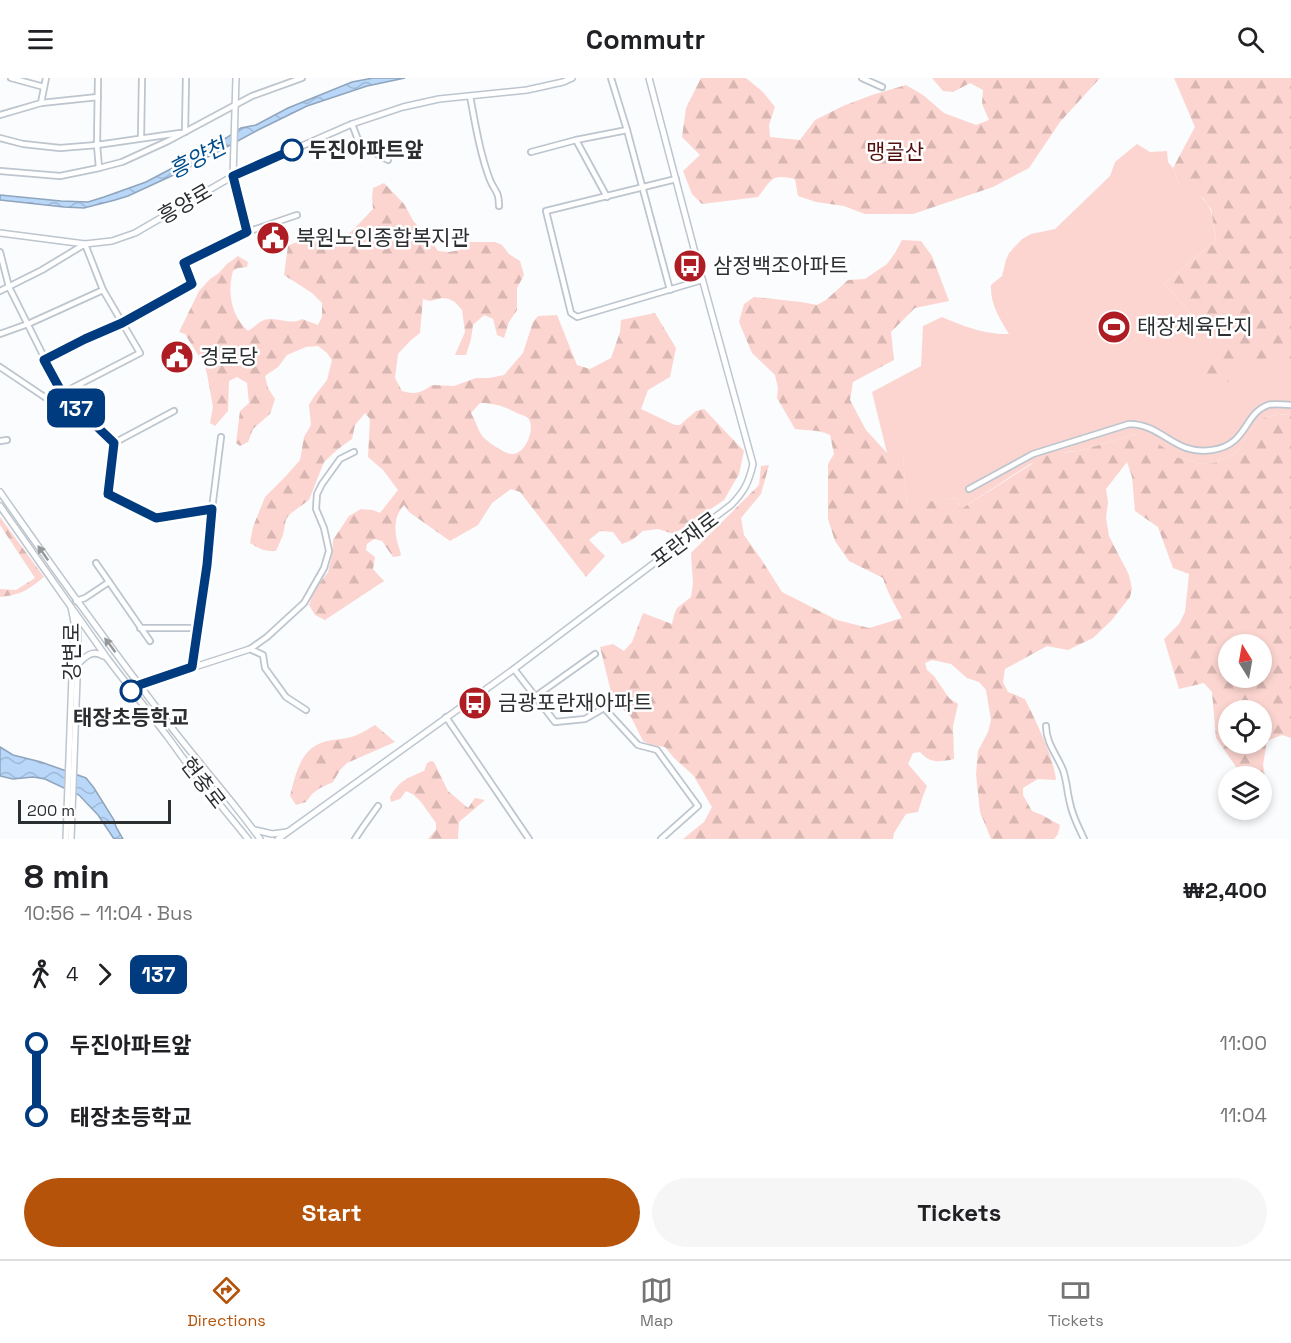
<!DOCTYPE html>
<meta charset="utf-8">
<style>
:root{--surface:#fff;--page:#f6f6f6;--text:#202124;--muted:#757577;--line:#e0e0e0;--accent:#b45309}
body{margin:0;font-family:"Space Grotesk","Noto Sans KR",sans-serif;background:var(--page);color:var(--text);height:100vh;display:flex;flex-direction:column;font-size:22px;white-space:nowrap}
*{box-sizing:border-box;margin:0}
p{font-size:20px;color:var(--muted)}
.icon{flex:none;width:33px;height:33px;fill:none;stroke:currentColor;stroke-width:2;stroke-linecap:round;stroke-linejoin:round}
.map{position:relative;height:761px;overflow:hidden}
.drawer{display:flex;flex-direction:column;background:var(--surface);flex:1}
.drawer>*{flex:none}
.badge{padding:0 12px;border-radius:9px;font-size:21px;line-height:39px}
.needle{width:39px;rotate:349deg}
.buttons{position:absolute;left:1218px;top:556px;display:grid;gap:12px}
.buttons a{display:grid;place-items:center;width:54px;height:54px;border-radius:50%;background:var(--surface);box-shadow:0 3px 9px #0003;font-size:30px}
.scale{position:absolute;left:18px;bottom:15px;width:153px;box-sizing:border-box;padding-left:6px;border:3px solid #2c2f32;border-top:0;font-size:16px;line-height:21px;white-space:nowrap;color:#2c2f32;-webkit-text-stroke:4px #fff;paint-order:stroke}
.map>.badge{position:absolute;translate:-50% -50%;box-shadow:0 0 0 3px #fff}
.legs{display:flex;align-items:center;gap:9px;height:66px;padding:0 24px;font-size:20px}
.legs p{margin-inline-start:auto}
.head{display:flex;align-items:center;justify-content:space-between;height:102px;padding:0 24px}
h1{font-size:33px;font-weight:700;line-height:45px}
.button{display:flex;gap:12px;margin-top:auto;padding:12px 24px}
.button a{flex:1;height:69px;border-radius:36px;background:var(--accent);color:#fff;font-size:24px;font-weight:700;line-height:69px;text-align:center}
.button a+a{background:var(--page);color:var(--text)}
ul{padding:0 24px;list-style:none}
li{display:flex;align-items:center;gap:21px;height:72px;font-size:22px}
li i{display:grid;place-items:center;width:9px;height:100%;margin:0 8px;background:currentColor}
li i::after{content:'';width:15px;height:15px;margin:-8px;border:4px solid;border-radius:50%;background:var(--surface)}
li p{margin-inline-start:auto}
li:first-child i{background:linear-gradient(#0000 50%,currentColor 0)}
li:last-child i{background:linear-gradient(currentColor 50%,#0000 0)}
header{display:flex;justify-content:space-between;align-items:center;height:78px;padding:0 24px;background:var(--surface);font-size:27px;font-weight:700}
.dock{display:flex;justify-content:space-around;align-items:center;height:84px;border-top:2px solid var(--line);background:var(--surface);font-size:16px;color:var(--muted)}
.dock a{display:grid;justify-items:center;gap:3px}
.dock .active{color:var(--accent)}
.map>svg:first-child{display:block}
</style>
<header><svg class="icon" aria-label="menu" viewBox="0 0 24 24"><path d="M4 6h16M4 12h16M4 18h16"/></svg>Commutr<svg class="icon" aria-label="search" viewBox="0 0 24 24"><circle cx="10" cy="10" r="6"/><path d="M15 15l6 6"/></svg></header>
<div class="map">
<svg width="1291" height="761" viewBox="0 0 1291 761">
<defs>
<pattern id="forest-firs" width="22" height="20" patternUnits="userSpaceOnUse" patternTransform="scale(1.5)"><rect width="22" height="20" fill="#fcd5d0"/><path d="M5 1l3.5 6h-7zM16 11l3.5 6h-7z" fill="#d8b7b3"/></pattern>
<pattern id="water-waves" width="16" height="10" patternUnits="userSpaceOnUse" patternTransform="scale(1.5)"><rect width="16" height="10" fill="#b9d7f9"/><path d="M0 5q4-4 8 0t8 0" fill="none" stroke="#9fb9d6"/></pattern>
</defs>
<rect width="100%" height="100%" fill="#fafcfe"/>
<path fill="#fcd5d0" d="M1137,66L1150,74L1167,73L1168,84L1173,90L1179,106C1213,125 1210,124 1216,162L1164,206L1190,235L1227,251L1213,275L1238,284H1291V337L1278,336L1264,340L1256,345L1236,375L1214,385L1202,386L1179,380L1136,356L1079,373L1066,374L1030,386L961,431L956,420L907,427L903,378L887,375L872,314L921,288L923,248L942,239C963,248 986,257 1009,256C1000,241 990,226 991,207L1002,198L1006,182L1009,175L1022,161L1031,156L1055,151L1110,98L1115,84Z"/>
<g fill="url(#forest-firs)" fill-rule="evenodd">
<path d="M701,0H746L763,14L775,29L769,47L770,59L800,62L815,42L843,28L872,17L906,7L923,17L944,35L976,47L989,42L982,26L983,12L970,5L953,14L943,13L932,0H1100L1060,44L1029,90L993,109L913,136H865L844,128L816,124L798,118L795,101C771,96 773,100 758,119L702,126L692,116L683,93L700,77L682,59L686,30Z"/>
<path d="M1174,0H1291V284H1238L1228,304L1201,297L1226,251L1190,235L1164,206L1216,162L1211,131L1203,120L1187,117L1179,106L1173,90L1195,49Z"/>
<path d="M384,105L404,126L414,144L426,156L438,173L449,174L460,172L470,164H495L502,167L509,176L520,183L524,197L517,210V232L509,244L504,260L497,257L493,241L484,237L473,247L471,261L466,277H455L465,254L462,232L455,224L449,221L442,220L430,223L423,221L420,255L410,263L398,276L395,300L402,313C415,317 421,315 432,307L454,308L476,300H489L504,297L523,275L533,244L538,238L557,237L577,287L590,291L611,280L620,254L621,242L655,235L676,270L670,299L648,312L641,331L675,347H680L696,333L704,331L744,373L739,396L724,422L674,456L658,451L643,453L632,462L622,466L613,454L600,453L589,462L605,478L586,499L520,414L511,411L492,425L478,447L450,463L409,434L404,427C391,442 395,459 401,476L400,478L393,479L382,463L374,461L367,466L366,472L375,479L373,491L384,503L325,542L315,537L309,527L314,513L328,494L332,477L333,462L349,438L361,431L373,432L380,435L398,412L383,392L368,379L370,341L365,335L355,347L352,361L338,371L324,384L309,422L290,436L286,441L283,457L276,473C266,474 258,470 250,465L253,449L265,419L285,399L300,382L304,359L311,347L309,327L313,320L327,302L332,282L327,275L318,268L306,269L287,277L278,289L265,298L268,310L275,321L270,336L253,351L248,364L240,368L236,365L240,333L249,325L247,305L237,299L229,303L228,333L215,348L210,345L213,329L207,296L205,288L185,256L179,254L199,213L210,201L219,195L227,186L238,178L248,184L247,189L238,190L233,193C227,214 231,238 248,253C253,250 259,244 264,242C276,238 291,248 302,241L318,247L322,239V225L312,215L284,197L288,168C306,157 319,168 336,163C348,160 364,140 373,131L372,120L373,110ZM480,325C495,325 506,329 519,336C522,337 526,338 528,340C536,349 526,377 512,376C504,376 490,365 484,360C478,354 476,343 471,335Z"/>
<path d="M902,162L921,163L932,178L949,223L915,230L891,254L894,282L853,304L850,322L866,352L887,375L903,377L907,426L956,420L961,431L1041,380L1051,376L1079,373L1136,356L1154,363L1179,380L1202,386L1214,385L1236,375L1256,345L1264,340L1278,336L1291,337V660L1282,657L1267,663L1263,687L1266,702L1262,706V699H1243L1216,660L1212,614L1204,605L1179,611L1164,561L1179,546L1185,534L1189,496L1173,490L1158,449L1135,433L1132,399L1127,384L1106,411L1108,424L1106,440L1109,458L1129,497L1132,511L1130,519L1111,543L1093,560L1068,572L1047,568L1005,591L1003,604L1008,614L1025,621C1035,642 1054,679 1056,702L1038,701L1023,710V717L1032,733L1042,737L1060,747L1058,756L1054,761H991L980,734L976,696L978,673L988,654L991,642L986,612L979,604L967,600L951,586L932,582L925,585L927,592L934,598L949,620L958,626L953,648L954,681C939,684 931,686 920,674L913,675L908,686L927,708L923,718L918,734L906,736L894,755L893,761H683L704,744L712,729L693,697L674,680L665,669L651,667L643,663L631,639L613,622L600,569L613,566L624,573L632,564L643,535L672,546L674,537L677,530L691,519L693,506L691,475L759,407L761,388L769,387L761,416L741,440L744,457L761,481L782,514L837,542L869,550L902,540C895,527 887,514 883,500L849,483L835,463L828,441V386L834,376L830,357C817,351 809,353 795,351L777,320L778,310L775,297L752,275L739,244L744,226L754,219L801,224L817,227L826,222L848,202L865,201L887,186L895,175ZM1228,567H1262V600H1228ZM1228,633H1262V666H1228Z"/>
<path d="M0,439L44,499C28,512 21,517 0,519V511L16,512L35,500L0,447Z"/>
<path d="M375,647L395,664L347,685L340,692L333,704L320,710L312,716L306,724L296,727L290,718C296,696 300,669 327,663C337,661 349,661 359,656C364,654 369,650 375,647Z"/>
<path d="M431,683L434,684L448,713L468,730L475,720L485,722L459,744L458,761H428L436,752V745L421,724L414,717L406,713L400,721L391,724L390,719C399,703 407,700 424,693L427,685Z"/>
</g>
<g fill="url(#water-waves)" stroke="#8fa5bd" stroke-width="1.5">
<path d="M373,0H405L367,8L307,28L258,52L180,94L128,118L115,122L84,130L64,129L0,122V117L61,123L88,124L104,119L146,104L182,85L191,78L226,60L241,50L256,47L288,30L352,4Z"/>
<path d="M0,669L13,677L41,684L86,700L94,710L114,742L116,749L123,761H114L98,737L79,717L45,701L33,699L13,701L0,698Z"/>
</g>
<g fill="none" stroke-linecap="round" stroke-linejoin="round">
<defs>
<g id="minor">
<path d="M11,0L44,9"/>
<path d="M98,0L97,67L99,90"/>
<path d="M611,0L627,52L670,212"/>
<path d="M862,0L882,9"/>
<path d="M470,18C475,45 480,76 490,102C495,114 499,113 499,128"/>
<path d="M41,25L46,0"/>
<path d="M0,37L41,25L98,19"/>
<path d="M352,46L360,67L388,82"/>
<path d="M185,54L186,0"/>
<path d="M0,60L23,66L60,70L97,67L180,55"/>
<path d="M141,60L142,0"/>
<path d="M576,62L607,119"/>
<path d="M531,74L576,62L627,52"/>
<path d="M0,93L60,98L99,90L122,84L168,63L252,18L302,0"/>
<path d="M676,101L546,133L571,235L577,239L702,202"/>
<path d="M247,154L297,137"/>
<path d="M0,174L9,209L62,315L114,365"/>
<path d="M0,213L42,192L85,166L103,212L140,275L49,322L0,289"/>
<path d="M0,256L28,246L103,212"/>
<path d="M44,282L85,261L122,245L192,206L184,185L247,154L233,98"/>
<path d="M0,363L7,362"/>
<path d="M114,365L108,416L157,440L212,431"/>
<path d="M114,365L174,333"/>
<path d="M969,411L1033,376L1129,346C1163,346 1174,378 1212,372C1248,367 1243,336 1268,327C1275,325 1283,327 1291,327"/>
<path d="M96,485L150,563"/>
<path d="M76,523L85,520L109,504"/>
<path d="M140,550H198"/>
<path d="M250,571L267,559L304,525L324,490L329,473L324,450L316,431L317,416L322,406L340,381L354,374"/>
<path d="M250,571L263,577L265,590L286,619L306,632"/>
<path d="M192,589L207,487L212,431L221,359"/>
<path d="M514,591L555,644L585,641L604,630L638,667L657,672L698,728L661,761"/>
<path d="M536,618L595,576"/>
<path d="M446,639L529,761"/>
<path d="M1046,648C1046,665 1057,677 1063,692C1067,703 1067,714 1070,725C1072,737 1079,750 1084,761"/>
<path d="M355,761L363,749L378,728"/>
</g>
<g id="tertiary">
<path d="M233,98L236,0"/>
<path d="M0,155L85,166L112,163L135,155L233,98L352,46L403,29L439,21L527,12L563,4L572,0"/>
<path d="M0,414C56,494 113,573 172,650C201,688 233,723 260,761"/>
<path d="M0,428L107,580L167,658L191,691L248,761"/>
<path d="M77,587C85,579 92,571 103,578"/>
<path d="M131,613L139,607L250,571"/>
<path d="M255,752L272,756L287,754"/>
<path d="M66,761L74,544L71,529"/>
<path d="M71,761L78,574L77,540"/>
<path d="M278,761L514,591L731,427C744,414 749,404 753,386L697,182L649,0"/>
</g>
</defs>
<use href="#minor" stroke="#bdc5ce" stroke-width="8"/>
<use href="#tertiary" stroke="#bdc5ce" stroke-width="8"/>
<use href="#minor" stroke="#fff" stroke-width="4.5"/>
<use href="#tertiary" stroke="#fff" stroke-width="5"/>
</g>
<defs><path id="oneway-solid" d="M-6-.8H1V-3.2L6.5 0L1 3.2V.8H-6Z" transform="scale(1.5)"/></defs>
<g fill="#969798">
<use href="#oneway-solid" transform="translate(43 475) rotate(-125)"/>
<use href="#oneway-solid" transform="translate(110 567) rotate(-127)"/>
</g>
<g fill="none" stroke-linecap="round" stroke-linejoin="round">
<defs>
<path id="line-1" d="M131,613L139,607L192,589L207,487L212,431L156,440L108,416L114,365L62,315L44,282L85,261L122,245L192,206L184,185L247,154L233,98L292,72"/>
</defs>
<use href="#line-1" stroke="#fff" stroke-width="14"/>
<use href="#line-1" stroke="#003b80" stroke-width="9"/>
</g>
<defs>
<symbol id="civic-disc" viewBox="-11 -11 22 22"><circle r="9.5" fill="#af1d24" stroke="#fff"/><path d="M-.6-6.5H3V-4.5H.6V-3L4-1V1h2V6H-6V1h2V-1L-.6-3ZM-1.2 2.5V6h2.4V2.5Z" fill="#fff"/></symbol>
<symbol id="bus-disc" viewBox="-11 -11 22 22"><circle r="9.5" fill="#af1d24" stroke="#fff"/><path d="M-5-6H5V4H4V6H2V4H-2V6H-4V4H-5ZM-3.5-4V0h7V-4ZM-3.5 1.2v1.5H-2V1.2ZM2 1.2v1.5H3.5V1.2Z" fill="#fff"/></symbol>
<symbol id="stadium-disc" viewBox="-11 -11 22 22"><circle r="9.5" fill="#af1d24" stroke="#fff"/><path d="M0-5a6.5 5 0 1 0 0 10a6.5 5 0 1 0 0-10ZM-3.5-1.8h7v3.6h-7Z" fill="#fff"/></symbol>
</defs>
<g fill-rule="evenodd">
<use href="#civic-disc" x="254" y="141" width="38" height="38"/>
<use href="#bus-disc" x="671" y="169" width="38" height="38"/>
<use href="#stadium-disc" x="1095" y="230" width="38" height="38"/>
<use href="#civic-disc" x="158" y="260" width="38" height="38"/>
<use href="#bus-disc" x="456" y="606" width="38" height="38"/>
</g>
<g fill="#fff" stroke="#003b80" stroke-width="3">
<circle cx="292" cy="72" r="10"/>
<circle cx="131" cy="613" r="10"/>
</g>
<g text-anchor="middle" stroke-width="5" stroke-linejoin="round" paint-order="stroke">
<g font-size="21" font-weight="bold" fill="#2c2f32" stroke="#fff" text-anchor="start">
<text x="308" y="79">두진아파트앞</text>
<text x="131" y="647" text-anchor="middle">태장초등학교</text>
</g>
<g font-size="21" fill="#530f10" stroke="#fff">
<text x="895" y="81">맹골산</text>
</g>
<g font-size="21" fill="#2c2f32" stroke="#fff">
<text transform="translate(185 126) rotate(-30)" y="7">흥양로</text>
<text transform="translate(685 462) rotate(-37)" y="7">포란재로</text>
<text transform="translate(72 574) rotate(-90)" y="7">강변로</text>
<text transform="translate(203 705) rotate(52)" y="7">현충로</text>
</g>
<g font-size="21" fill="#2c2f32" stroke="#fff" text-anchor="start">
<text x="296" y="167">북원노인종합복지관</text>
<text x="713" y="195">삼정백조아파트</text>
<text x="1137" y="256">태장체육단지</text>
<text x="200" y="286">경로당</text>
<text x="498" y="632">금광포란재아파트</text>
</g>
<g font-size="22" font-style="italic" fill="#004e8e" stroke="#fff">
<text transform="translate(197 80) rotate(-27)" y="8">흥양천</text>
</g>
</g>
</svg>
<div class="buttons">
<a><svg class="needle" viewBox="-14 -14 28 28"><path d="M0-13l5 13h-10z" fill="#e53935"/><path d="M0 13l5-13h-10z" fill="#757577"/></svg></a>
<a><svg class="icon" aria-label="locate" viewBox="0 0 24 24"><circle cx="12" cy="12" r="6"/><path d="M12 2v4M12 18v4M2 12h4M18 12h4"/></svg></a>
<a><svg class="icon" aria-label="layers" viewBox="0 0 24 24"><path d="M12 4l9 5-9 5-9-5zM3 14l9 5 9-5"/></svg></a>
</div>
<div class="scale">200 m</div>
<b class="badge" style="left:76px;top:330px;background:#003b80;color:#fff">137</b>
</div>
<section class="drawer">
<div class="head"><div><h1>8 min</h1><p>10:56 – 11:04 · Bus</p></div><b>₩2,400</b></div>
<div class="legs"><svg class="icon" aria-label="walk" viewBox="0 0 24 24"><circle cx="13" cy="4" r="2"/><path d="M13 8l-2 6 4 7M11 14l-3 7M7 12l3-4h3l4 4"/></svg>4<svg class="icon" aria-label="forward" viewBox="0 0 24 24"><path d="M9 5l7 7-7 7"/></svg><b class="badge" style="background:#003b80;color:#fff">137</b></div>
<ul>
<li><i style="color:#003b80"></i><b>두진아파트앞</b><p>11:00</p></li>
<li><i style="color:#003b80"></i><b>태장초등학교</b><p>11:04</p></li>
</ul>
<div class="button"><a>Start</a><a>Tickets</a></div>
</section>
<nav class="dock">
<a class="active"><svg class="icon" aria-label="directions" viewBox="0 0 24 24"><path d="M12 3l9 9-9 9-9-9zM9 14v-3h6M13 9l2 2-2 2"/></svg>Directions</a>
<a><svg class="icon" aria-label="map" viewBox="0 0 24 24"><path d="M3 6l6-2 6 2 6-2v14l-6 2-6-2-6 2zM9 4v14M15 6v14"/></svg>Map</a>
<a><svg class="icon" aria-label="tickets" viewBox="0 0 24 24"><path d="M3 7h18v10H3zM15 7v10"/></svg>Tickets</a>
</nav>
